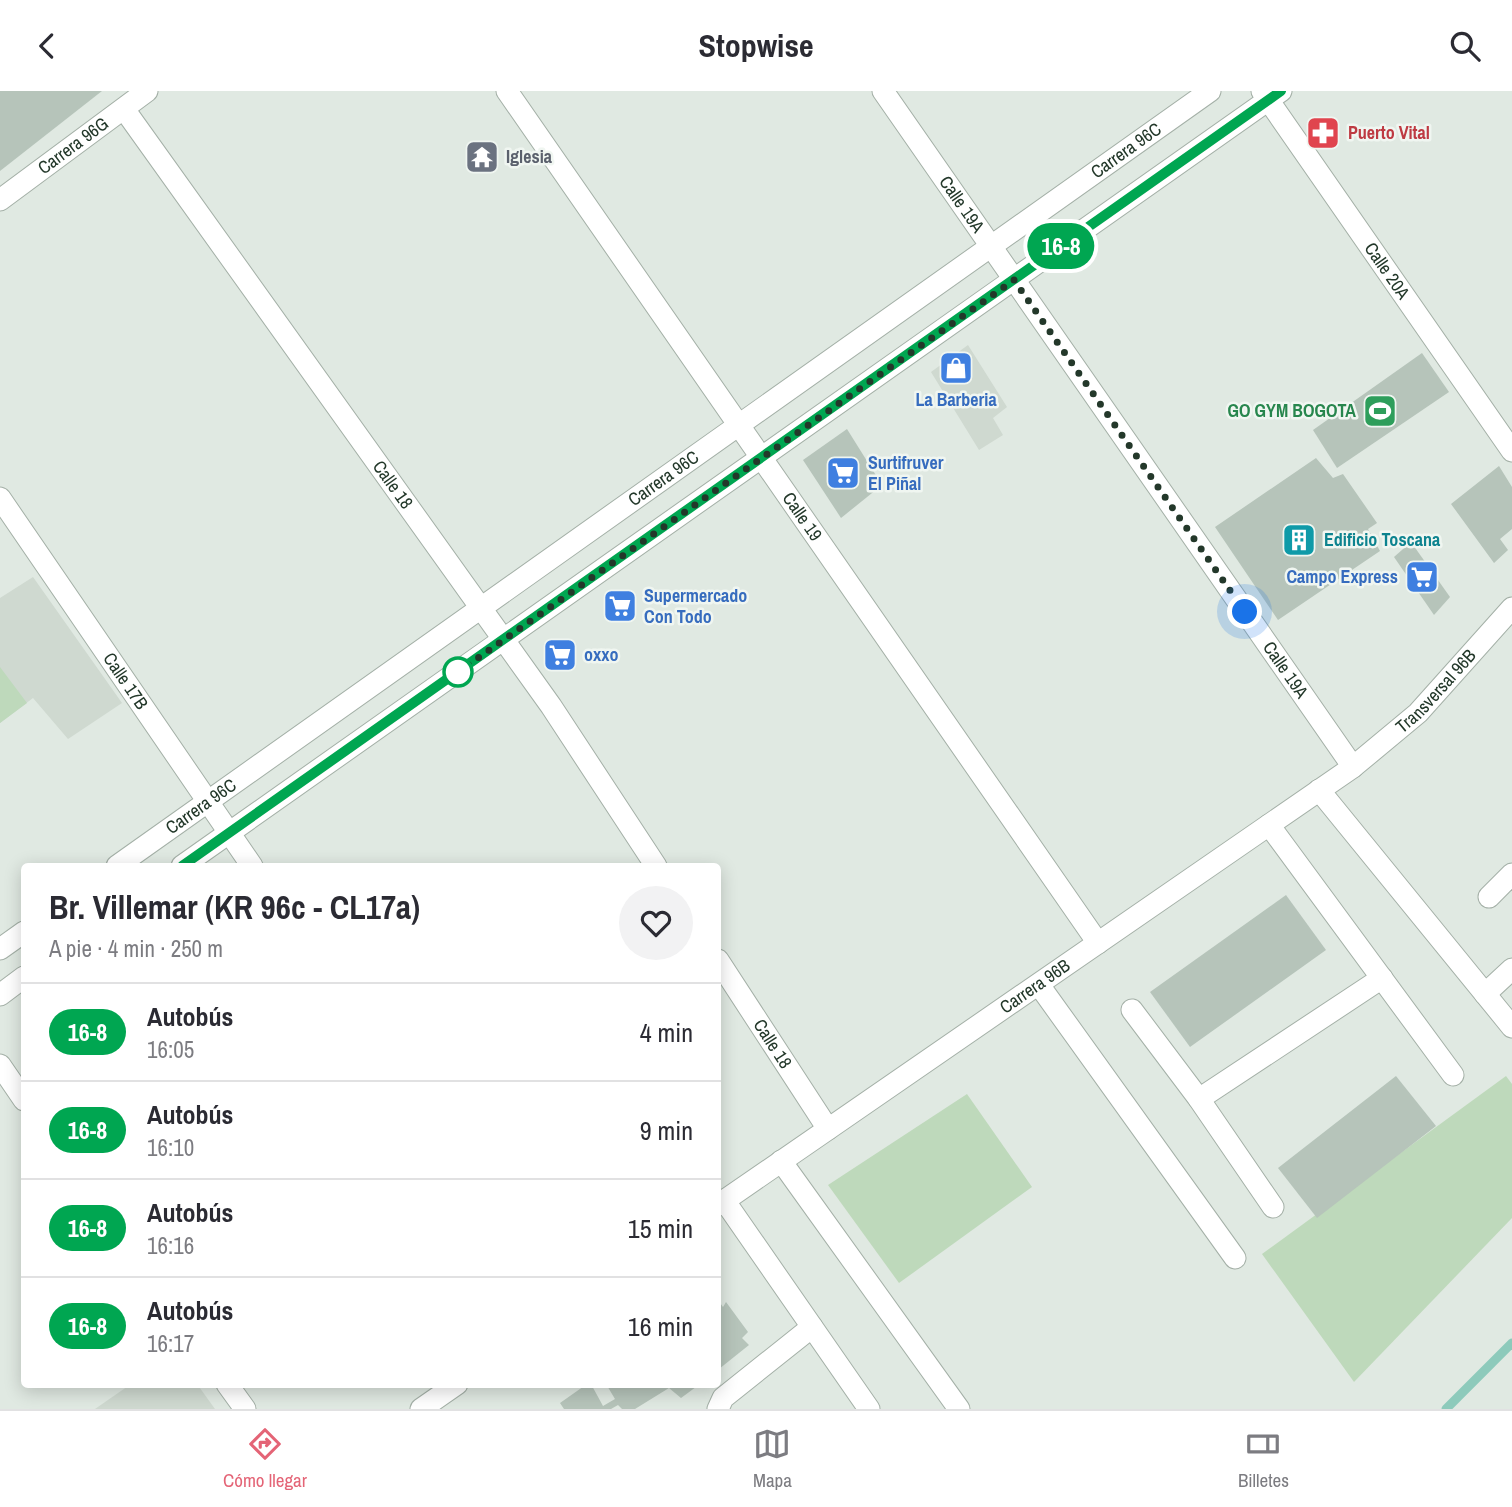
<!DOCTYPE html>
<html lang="es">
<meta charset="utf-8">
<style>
:root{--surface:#fff;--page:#f2f2f3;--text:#2b2b33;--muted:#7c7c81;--line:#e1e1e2;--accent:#e46476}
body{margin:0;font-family:"Archivo Narrow",sans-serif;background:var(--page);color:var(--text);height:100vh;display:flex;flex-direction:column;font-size:26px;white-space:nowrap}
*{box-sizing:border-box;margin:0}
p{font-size:23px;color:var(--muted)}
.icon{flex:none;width:38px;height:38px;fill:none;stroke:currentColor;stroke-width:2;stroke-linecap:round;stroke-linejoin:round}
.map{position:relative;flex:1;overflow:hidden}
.side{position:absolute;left:21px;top:772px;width:700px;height:525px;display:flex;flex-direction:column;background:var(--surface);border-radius:7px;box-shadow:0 4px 18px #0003}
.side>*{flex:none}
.badge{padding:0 14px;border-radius:23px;font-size:24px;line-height:46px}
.you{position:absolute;width:35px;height:35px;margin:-18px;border:5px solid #fff;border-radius:50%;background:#1a73e8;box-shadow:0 0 0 10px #1a73e833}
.map>.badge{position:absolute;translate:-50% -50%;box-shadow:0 0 0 4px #fff}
.round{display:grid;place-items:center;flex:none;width:74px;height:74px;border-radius:37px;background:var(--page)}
.head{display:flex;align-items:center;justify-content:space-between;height:119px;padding:0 28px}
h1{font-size:33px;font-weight:700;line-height:52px}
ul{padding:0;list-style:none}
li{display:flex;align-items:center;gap:21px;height:98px;padding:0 28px;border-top:2px solid var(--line)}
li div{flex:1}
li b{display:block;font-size:26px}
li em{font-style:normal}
li .badge{min-width:77px;font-weight:700;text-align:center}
header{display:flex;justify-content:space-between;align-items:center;height:91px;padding:0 28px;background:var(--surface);font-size:32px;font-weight:700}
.dock{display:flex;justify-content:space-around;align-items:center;height:98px;border-top:2px solid var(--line);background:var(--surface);font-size:19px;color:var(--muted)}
.dock a{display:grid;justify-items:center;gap:4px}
.dock .current{color:var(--accent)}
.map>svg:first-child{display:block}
</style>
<header><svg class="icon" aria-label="back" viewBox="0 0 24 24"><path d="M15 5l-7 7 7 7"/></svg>Stopwise<svg class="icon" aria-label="search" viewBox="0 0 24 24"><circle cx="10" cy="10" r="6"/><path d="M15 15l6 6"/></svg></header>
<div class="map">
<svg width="1512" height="1318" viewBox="0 0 1512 1318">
<rect width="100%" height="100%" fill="#e0e9e2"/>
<g fill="#cfd9d0">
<path d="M968,254L1007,316L993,327L1003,344L979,359L931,281Z"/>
<path d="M33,486L122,612L68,648L33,607L0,632V507Z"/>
<path d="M131,1293H197L215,1318H95Z"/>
</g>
<g fill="#bed9bb">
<path d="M0,576L27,612L0,632Z"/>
<path d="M1506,985L1512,993V1127L1354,1291L1262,1163Z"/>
<path d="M967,1003L1032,1096L899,1192L828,1094Z"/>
</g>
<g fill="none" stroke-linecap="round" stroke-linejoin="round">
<path stroke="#8dcabb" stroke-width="9" d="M1446,1318L1512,1252"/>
</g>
<g fill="#b6c4ba">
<path d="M0,0H102L0,80Z"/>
<path d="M1422,262L1449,301L1337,377L1313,339Z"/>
<path d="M847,338L882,394L841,427L803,369Z"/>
<path d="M1316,367L1333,387L1343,383L1377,432L1368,438L1380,460L1278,529L1215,436Z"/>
<path d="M1499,375L1512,396V438L1500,448L1508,459L1494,472L1451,413Z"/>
<path d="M1411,451L1450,506L1434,524L1394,466Z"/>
<path d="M1286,804L1326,859L1190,956L1150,901Z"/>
<path d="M1396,985L1436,1035L1317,1127L1278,1077Z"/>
<path d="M718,1209L723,1216L726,1211L748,1241L742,1247L749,1254L719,1278Z"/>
<path d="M587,1293H591L603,1315L615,1308L606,1293H700L681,1307L669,1297L635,1318H622L618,1314L611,1318H564L560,1312Z"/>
</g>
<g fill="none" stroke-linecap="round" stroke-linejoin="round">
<defs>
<g id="minor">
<path id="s1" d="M507,0L1098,852"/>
<path id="s2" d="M883,0L1353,676"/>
<path id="s3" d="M1262,0L1512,360"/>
<path id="s4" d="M124,18L551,615L656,775"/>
<path id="s5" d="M0,109L147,0"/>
<path id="s6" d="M0,407L252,775"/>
<path d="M1319,699L1512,936"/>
<path d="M1269,734L1453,984"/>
<path id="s7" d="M117,775L1210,0"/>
<path d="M182,775L1281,0"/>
<path d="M1489,806L1512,783"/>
<path d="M0,858L24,841"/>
<path id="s8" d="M718,869L828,1038"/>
<path d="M1039,894L1235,1167"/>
<path d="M1485,903L1512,878"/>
<path d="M0,904L24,886"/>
<path d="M1132,919L1199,1008L1273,1116"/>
<path d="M0,974L24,1009"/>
<path d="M1199,1008L1382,887"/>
<path d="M781,1070L959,1318"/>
<path d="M724,1109L869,1318"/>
<path id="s9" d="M718,1114L1353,676L1418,622L1512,517"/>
<path d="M227,1293L245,1318"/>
<path d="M421,1318L457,1293"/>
<path d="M718,1318L723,1307L812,1236"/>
</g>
</defs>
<use href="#minor" stroke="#a4b0a7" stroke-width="23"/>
<use href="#minor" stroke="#fff" stroke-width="21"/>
</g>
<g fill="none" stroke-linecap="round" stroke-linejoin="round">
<defs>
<path id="line" d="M182,775L1281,0"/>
</defs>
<use href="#line" stroke="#fff" stroke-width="16"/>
<use href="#line" stroke="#00a651" stroke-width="10"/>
<path stroke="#23382a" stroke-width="7" stroke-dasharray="0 12.6" d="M458,581L1014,189L1245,521"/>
</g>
<defs>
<symbol id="pharmacy-square" viewBox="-11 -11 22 22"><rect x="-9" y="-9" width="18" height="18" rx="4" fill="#e0444e" stroke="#f0f6f1"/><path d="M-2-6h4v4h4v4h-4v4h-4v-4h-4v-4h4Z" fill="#fff"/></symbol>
<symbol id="temple-square" viewBox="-11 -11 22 22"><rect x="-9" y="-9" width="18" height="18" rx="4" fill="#6b7280" stroke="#f0f6f1"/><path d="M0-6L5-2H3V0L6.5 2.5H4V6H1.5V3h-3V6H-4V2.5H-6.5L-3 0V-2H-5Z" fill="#fff"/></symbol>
<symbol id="shop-square" viewBox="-11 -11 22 22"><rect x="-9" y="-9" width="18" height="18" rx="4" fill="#3f7fe0" stroke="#f0f6f1"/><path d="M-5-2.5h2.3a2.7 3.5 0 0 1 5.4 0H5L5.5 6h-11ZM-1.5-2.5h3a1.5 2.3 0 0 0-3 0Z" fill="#fff"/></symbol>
<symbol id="stadium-square" viewBox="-11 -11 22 22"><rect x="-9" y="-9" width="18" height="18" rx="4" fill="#2e9e5b" stroke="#f0f6f1"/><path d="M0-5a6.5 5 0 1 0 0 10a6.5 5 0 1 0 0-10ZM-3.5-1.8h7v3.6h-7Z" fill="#fff"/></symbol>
<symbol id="supermarket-square" viewBox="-11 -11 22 22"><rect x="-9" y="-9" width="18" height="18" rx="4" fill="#3f7fe0" stroke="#f0f6f1"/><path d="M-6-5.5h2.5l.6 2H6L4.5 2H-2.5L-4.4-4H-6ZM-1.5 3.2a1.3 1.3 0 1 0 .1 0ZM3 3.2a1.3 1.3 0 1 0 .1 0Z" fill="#fff"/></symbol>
<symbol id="building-square" viewBox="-11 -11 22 22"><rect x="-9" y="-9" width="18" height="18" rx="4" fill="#0f9aa8" stroke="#f0f6f1"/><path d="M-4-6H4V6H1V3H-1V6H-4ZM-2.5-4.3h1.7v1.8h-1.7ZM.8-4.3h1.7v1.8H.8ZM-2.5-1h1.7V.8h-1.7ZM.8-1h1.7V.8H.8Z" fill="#fff"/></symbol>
</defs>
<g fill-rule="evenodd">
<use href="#pharmacy-square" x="1304" y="23" width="38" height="38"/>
<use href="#temple-square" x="463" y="47" width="38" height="38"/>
<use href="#shop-square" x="937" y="258" width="38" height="38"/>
<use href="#stadium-square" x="1361" y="301" width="38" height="38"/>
<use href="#supermarket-square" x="824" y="363" width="38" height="38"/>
<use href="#building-square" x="1280" y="430" width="38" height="38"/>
<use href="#supermarket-square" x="1403" y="467" width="38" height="38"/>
<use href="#supermarket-square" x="601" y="496" width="38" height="38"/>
<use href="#supermarket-square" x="541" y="545" width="38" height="38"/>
</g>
<circle fill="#fff" stroke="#00a651" stroke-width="3.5" cx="458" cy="581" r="14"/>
<g text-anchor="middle" stroke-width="5" stroke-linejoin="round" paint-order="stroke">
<g font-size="18" font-weight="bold" fill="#be3a42" stroke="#f0f6f1" text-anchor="start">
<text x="1348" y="48">Puerto Vital</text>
</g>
<g font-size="18" fill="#23382a" stroke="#f0f6f1">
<text dy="6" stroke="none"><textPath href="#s5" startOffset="91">Carrera 96G</textPath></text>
<text dy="6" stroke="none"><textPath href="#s7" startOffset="1237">Carrera 96C</textPath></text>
<text dy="6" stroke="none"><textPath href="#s2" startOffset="138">Calle 19A</textPath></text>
<text dy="6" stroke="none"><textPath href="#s3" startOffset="219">Calle 20A</textPath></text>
<text dy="6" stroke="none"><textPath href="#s7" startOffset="670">Carrera 96C</textPath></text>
<text dy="6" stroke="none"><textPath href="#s4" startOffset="462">Calle 18</textPath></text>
<text dy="6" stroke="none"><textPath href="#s1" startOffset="518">Calle 19</textPath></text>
<text dy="6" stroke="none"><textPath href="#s2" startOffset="705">Calle 19A</textPath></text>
<text dy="6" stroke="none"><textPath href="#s6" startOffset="222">Calle 17B</textPath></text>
<text dy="6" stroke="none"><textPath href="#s9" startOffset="884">Transversal 96B</textPath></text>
<text dy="6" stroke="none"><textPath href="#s7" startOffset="103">Carrera 96C</textPath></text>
<text dy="6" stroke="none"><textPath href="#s9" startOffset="385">Carrera 96B</textPath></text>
<text dy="6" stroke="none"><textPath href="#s8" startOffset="100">Calle 18</textPath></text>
</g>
<g font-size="18" font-weight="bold" fill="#5b616d" stroke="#f0f6f1" text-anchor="start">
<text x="506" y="72">Iglesia</text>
</g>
<g font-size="18" font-weight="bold" fill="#366cbe" stroke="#f0f6f1" text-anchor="start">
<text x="956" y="315" text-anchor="middle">La Barberia</text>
<text x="868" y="378">Surtifruver<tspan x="868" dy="21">El Piñal</tspan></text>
<text x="1398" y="492" text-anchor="end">Campo Express</text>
<text x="644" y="511">Supermercado<tspan x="644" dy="21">Con Todo</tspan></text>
<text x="584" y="570">oxxo</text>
</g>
<g font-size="18" font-weight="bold" fill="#27864d" stroke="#f0f6f1" text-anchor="end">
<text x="1356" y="326">GO GYM BOGOTA</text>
</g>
<g font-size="18" font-weight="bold" fill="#0d838f" stroke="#f0f6f1" text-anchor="start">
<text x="1324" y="455">Edificio Toscana</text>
</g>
</g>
</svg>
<div class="you" style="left:1245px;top:521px"></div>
<b class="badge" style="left:1061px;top:155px;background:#00a651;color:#fff">16-8</b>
<section class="side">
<div class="head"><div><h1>Br. Villemar (KR 96c - CL17a)</h1><p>A pie · 4 min · 250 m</p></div><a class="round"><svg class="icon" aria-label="heart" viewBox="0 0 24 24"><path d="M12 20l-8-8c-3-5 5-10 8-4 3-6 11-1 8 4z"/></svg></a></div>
<ul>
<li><span class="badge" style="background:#00a651;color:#fff">16-8</span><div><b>Autobús</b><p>16:05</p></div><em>4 min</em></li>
<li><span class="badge" style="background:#00a651;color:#fff">16-8</span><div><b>Autobús</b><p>16:10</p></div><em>9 min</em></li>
<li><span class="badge" style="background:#00a651;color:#fff">16-8</span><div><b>Autobús</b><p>16:16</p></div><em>15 min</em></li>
<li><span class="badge" style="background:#00a651;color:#fff">16-8</span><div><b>Autobús</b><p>16:17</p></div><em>16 min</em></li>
</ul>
</section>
</div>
<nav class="dock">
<a class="current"><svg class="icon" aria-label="directions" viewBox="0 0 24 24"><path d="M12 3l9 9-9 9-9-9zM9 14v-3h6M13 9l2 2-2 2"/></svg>Cómo llegar</a>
<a><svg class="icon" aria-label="map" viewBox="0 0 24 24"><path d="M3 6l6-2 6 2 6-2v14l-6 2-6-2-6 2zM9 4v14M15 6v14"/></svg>Mapa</a>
<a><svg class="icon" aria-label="tickets" viewBox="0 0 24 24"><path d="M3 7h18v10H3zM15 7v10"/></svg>Billetes</a>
</nav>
